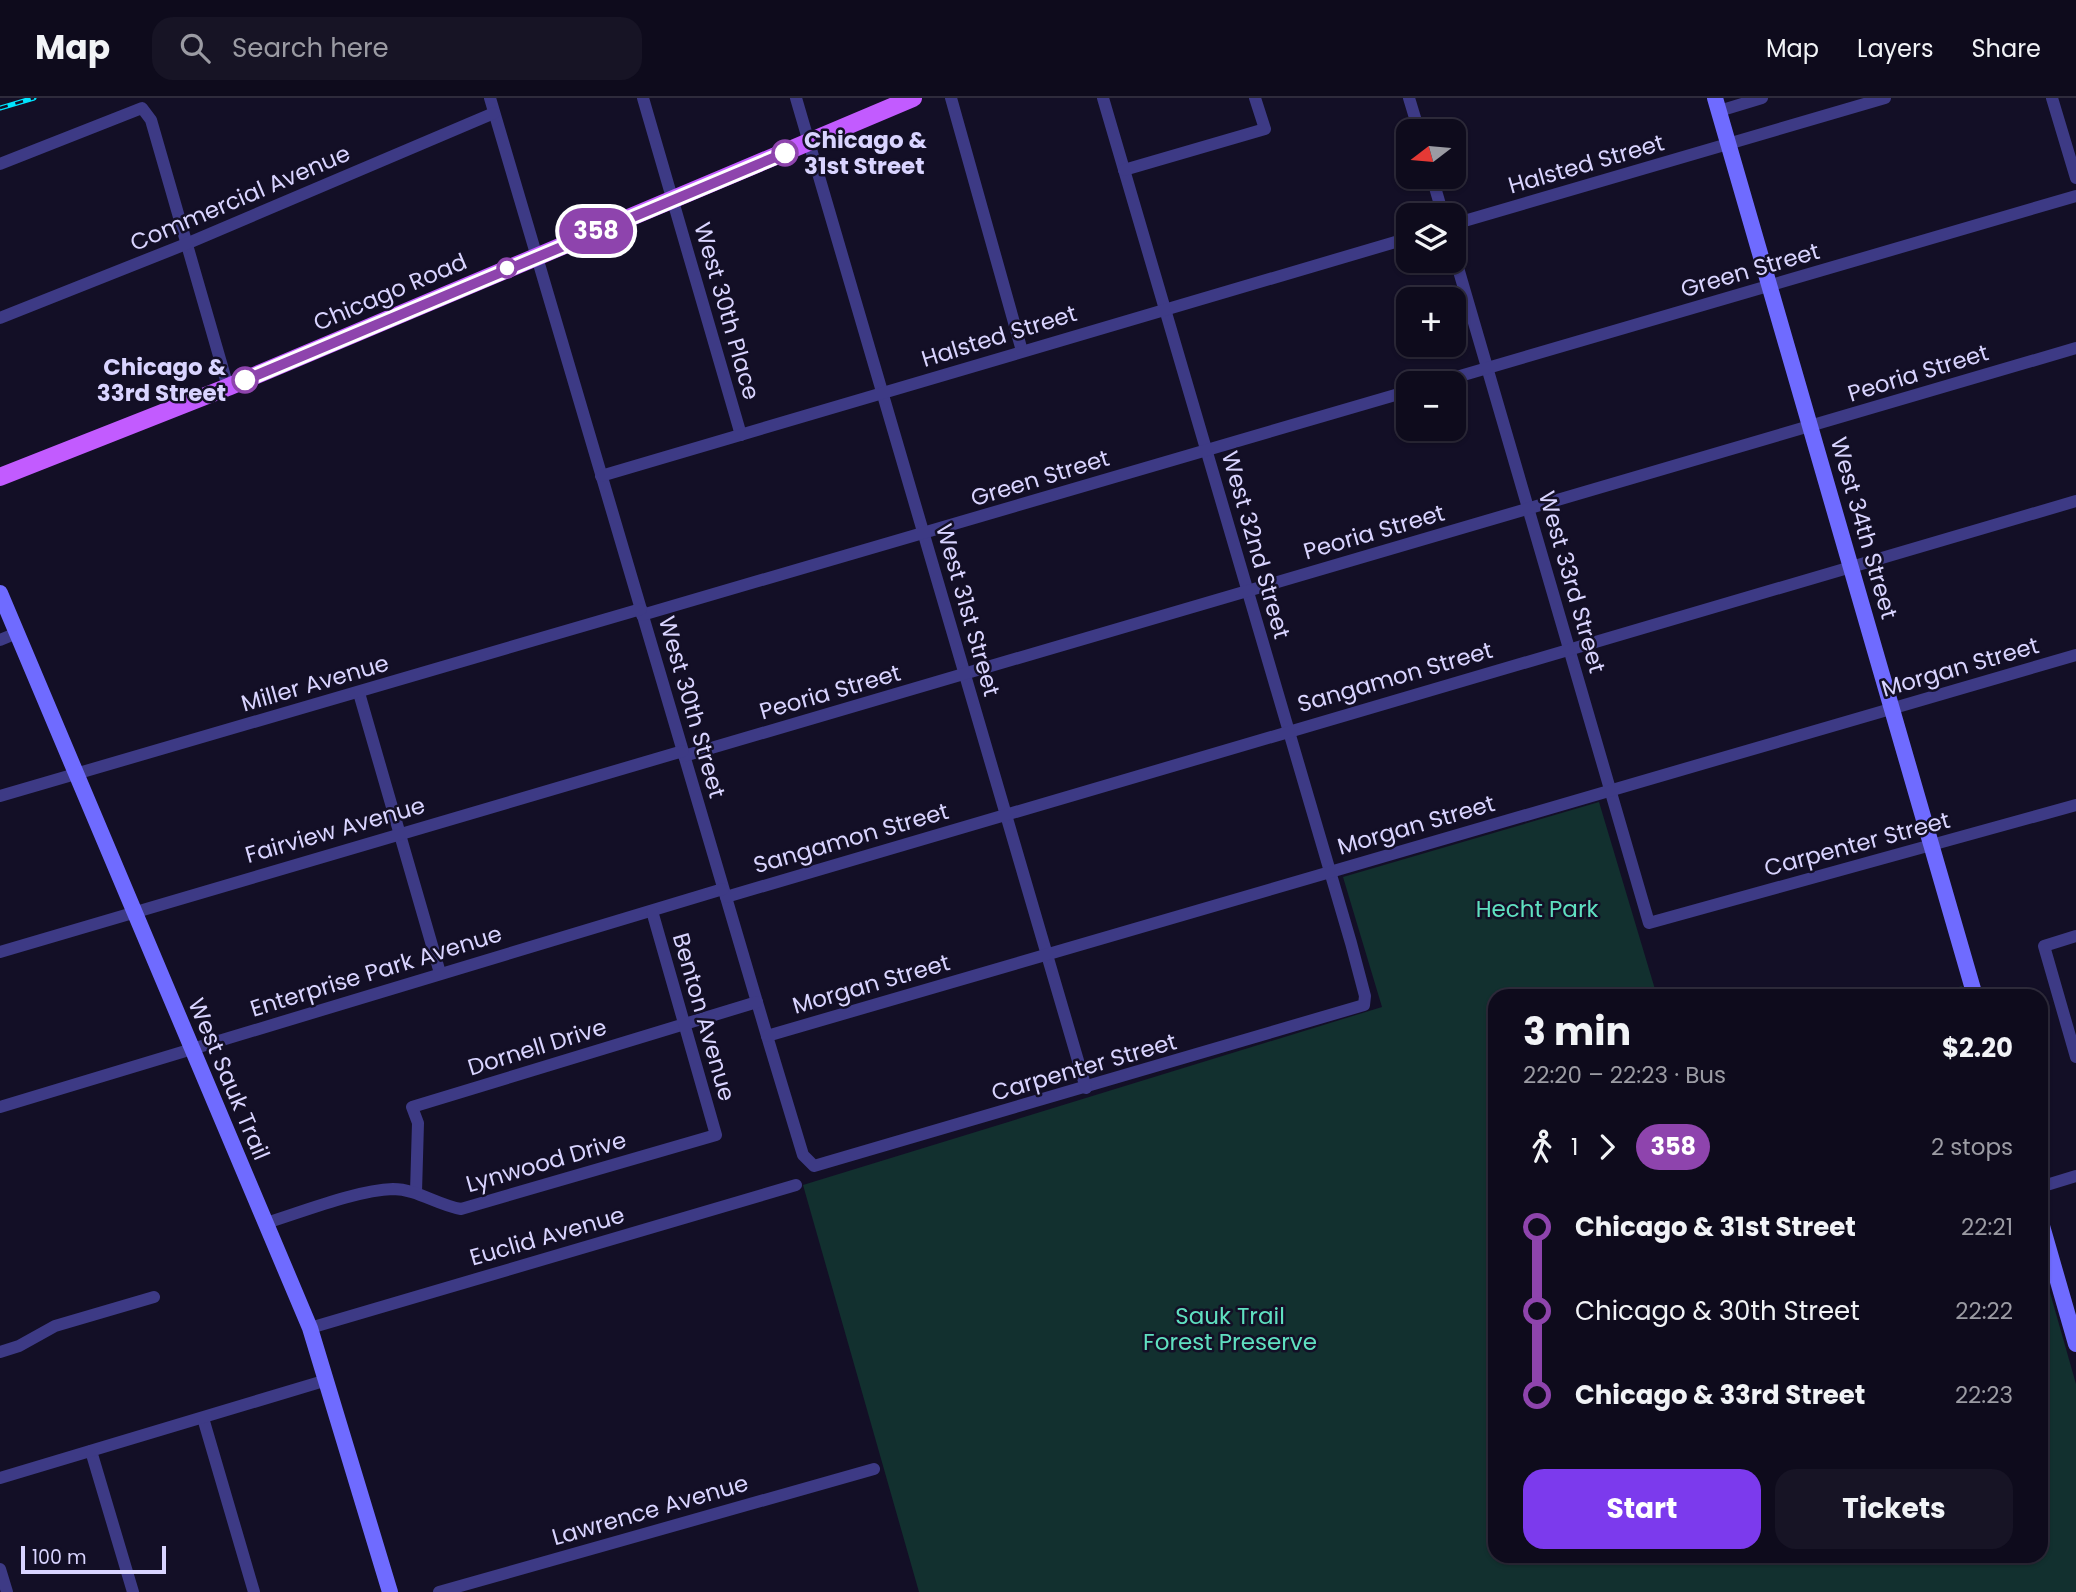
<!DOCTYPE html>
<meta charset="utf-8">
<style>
:root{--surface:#0e0b1c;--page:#171425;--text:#f1f3f6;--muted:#9b9ba3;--line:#2e2b3b;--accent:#7c3aed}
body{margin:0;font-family:Poppins,sans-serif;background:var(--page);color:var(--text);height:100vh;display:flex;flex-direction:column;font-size:26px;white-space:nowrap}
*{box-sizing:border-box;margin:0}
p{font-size:23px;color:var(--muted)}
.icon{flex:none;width:38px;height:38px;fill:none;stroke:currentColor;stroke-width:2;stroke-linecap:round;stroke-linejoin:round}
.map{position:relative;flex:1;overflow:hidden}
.details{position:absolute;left:1488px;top:891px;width:560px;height:574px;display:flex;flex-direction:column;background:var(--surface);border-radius:21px;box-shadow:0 2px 5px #0004,0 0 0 2px var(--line)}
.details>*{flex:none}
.badge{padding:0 14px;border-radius:23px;font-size:24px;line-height:46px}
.needle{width:46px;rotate:254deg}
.tools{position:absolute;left:1396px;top:21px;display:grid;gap:14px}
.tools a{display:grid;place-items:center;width:70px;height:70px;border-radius:14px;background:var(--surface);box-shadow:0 2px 5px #0004,0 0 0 2px var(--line);font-size:35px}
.scale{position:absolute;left:21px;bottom:18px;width:145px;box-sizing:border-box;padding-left:7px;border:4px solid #d9d4ff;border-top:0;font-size:19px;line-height:24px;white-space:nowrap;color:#d9d4ff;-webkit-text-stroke:5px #130f26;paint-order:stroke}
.map>.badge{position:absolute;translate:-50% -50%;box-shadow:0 0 0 4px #fff}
.legs{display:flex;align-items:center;gap:10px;height:77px;padding:0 35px;font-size:23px}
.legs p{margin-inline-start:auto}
.head{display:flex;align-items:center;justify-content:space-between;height:119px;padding:0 35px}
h1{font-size:38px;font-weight:700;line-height:52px}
.cta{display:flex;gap:14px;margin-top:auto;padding:14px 35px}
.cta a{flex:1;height:80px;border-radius:21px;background:var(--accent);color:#fff;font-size:28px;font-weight:700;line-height:80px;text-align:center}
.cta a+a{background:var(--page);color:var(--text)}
ul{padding:0 35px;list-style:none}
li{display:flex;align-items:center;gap:24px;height:84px;font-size:26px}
li i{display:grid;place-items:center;width:10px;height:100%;margin:0 9px;background:currentColor}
li i::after{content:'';width:18px;height:18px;margin:-9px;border:5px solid;border-radius:50%;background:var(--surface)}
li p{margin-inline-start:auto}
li:first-child i{background:linear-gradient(#0000 50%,currentColor 0)}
li:last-child i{background:linear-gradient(currentColor 50%,#0000 0)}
header{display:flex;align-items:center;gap:42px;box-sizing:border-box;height:98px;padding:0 35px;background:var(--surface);border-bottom:2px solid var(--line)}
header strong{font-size:33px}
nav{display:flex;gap:38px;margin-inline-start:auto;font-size:24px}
.search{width:490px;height:63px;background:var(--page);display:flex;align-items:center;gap:18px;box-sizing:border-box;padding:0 24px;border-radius:21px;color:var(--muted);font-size:26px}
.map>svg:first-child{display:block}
</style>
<header>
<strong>Map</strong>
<div class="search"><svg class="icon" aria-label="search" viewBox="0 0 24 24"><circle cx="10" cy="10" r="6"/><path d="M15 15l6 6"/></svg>Search here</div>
<nav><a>Map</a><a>Layers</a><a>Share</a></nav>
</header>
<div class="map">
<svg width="2076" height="1494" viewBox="0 0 2076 1494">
<rect width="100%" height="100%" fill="#130f26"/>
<g fill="#12302f">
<path d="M1599,704L1657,898H1494V1458H2040L2041,1163L2076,1286V1494H919L803,1087L1382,909L1343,779Z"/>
<path d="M1962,888L1965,898H1927Z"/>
</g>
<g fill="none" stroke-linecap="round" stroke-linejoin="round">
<g stroke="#3d3a85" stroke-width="12">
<path d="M490,0L767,938L803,1057L814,1068L1364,907L1365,898L1351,845L1103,0"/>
<path d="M643,0L741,337"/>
<path d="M796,0L1086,990"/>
<path d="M951,0L1022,253"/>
<path d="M1409,0L1419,33"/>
<path d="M2052,0L2076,80"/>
<path d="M1719,13L1762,0"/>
<path d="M0,66L142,10L151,22L228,289"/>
<path d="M1124,72L1265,31L1255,0"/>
<path d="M1432,79L1443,117"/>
<path d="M1454,126L1885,0"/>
<path d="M1454,156L1649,825L2076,707"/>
<path d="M0,220L186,146L494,15"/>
<path d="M1436,285L2076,98"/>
<path d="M601,378L1409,140"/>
<path d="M642,517L1409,293"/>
<path d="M0,542L17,535"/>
<path d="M359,595L440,875"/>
<path d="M684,658L2076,250"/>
<path d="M0,698L641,511"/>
<path d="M726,799L2076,403"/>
<path d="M2076,838L2044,848L2076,959"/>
<path d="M0,854L683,653"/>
<path d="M767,938L2076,557"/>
<path d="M0,1009L723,791"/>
<path d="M2040,1089L2076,1078"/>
<path d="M416,1094L418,1025L412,1009L757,904"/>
<path d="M266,1125C302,1114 357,1092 393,1091C417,1091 437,1107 461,1111L716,1037L652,813"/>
<path d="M310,1230L796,1087"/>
<path d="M0,1254L19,1248L55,1228L154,1199"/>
<path d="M203,1320L254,1494"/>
<path d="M91,1353L133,1494"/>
<path d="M0,1380L327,1282"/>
<path d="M0,1471L7,1494"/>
<path d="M439,1494L874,1371"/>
</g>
<g stroke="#6f6bff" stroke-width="16">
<path d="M1715,0L1975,898"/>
<path d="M0,495L310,1230L390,1494"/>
<path d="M2040,1121L2076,1246"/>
</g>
<path stroke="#c25bff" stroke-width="18" d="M0,379L228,289L913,0"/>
<defs>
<path id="rail" d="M0,10L34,0"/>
</defs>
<use href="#rail" stroke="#00e5ff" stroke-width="5"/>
<use href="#rail" stroke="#130f26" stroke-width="2.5" stroke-dasharray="8" stroke-linecap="butt"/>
</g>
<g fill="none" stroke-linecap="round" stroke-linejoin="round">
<defs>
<path id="line-1" d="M245,282L785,55"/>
</defs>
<use href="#line-1" stroke="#fff" stroke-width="16"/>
<use href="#line-1" stroke="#8e44ad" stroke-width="10"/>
</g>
<g fill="#fff" stroke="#8e44ad" stroke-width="3.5">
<circle cx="785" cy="55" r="12"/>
<circle cx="507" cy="170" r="9"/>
<circle cx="245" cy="282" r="12"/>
</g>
<g text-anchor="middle" stroke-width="5" stroke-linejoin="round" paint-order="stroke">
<g font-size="23" font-weight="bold" fill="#d9d4ff" stroke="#130f26" text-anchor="start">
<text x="804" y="50">Chicago &amp;<tspan x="804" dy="26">31st Street</tspan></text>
<text x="226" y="277" text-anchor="end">Chicago &amp;<tspan x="226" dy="26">33rd Street</tspan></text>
</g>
<g font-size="23" fill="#d9d4ff" stroke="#130f26">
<text transform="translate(1586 66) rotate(-16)" y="8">Halsted Street</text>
<text transform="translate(240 100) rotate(-23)" y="8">Commercial Avenue</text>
<text transform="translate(1750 172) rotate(-16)" y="8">Green Street</text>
<text transform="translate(390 194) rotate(-23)" y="8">Chicago Road</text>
<text transform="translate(727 213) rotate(74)" y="8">West 30th Place</text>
<text transform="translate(999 238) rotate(-17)" y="8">Halsted Street</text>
<text transform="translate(1918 275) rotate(-17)" y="8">Peoria Street</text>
<text transform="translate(1040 380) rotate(-17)" y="8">Green Street</text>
<text transform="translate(1864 430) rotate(74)" y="8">West 34th Street</text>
<text transform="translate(1374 434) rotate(-16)" y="8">Peoria Street</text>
<text transform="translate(1256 447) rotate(74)" y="8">West 32nd Street</text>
<text transform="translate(1572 484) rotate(74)" y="8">West 33rd Street</text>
<text transform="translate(968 512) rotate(74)" y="8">West 31st Street</text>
<text transform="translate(1960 569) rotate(-16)" y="8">Morgan Street</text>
<text transform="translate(1395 579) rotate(-16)" y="8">Sangamon Street</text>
<text transform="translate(315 585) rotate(-16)" y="8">Miller Avenue</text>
<text transform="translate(830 594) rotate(-16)" y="8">Peoria Street</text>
<text transform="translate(692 609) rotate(74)" y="8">West 30th Street</text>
<text transform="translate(1416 727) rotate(-16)" y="8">Morgan Street</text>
<text transform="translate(335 732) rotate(-16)" y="8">Fairview Avenue</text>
<text transform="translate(851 740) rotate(-16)" y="8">Sangamon Street</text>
<text transform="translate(1857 746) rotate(-15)" y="8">Carpenter Street</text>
<text transform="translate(376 873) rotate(-17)" y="8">Enterprise Park Avenue</text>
<text transform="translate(871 886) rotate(-16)" y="8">Morgan Street</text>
<text transform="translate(704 919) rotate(74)" y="8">Benton Avenue</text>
<text transform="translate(537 949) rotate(-17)" y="8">Dornell Drive</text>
<text transform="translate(1084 969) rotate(-16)" y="8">Carpenter Street</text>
<text transform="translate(229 981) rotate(67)" y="8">West Sauk Trail</text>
<text transform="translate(546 1064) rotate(-16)" y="8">Lynwood Drive</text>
<text transform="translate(547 1138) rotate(-16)" y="8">Euclid Avenue</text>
<text transform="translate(650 1412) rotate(-16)" y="8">Lawrence Avenue</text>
</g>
<g font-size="23" fill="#5fe0c0" stroke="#130f26">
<text x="1537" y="819">Hecht Park</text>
<text x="1230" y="1226">Sauk Trail<tspan x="1230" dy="26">Forest Preserve</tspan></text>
</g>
</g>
</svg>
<div class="tools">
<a><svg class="needle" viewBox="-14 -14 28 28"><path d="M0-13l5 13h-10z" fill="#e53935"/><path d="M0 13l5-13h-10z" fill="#9b9ba3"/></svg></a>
<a><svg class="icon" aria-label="layers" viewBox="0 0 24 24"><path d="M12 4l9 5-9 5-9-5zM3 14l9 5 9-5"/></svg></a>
<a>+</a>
<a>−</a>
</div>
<div class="scale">100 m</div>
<b class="badge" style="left:596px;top:133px;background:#8e44ad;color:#fff">358</b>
<section class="details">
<div class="head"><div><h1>3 min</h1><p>22:20 – 22:23 · Bus</p></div><b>$2.20</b></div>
<div class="legs"><svg class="icon" aria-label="walk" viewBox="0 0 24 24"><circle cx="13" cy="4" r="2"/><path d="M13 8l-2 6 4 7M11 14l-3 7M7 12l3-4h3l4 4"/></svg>1<svg class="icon" aria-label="forward" viewBox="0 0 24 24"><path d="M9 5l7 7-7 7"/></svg><b class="badge" style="background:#8e44ad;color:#fff">358</b><p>2 stops</p></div>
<ul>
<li><i style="color:#8e44ad"></i><b>Chicago &amp; 31st Street</b><p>22:21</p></li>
<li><i style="color:#8e44ad"></i><span>Chicago &amp; 30th Street</span><p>22:22</p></li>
<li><i style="color:#8e44ad"></i><b>Chicago &amp; 33rd Street</b><p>22:23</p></li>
</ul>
<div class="cta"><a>Start</a><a>Tickets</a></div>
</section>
</div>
